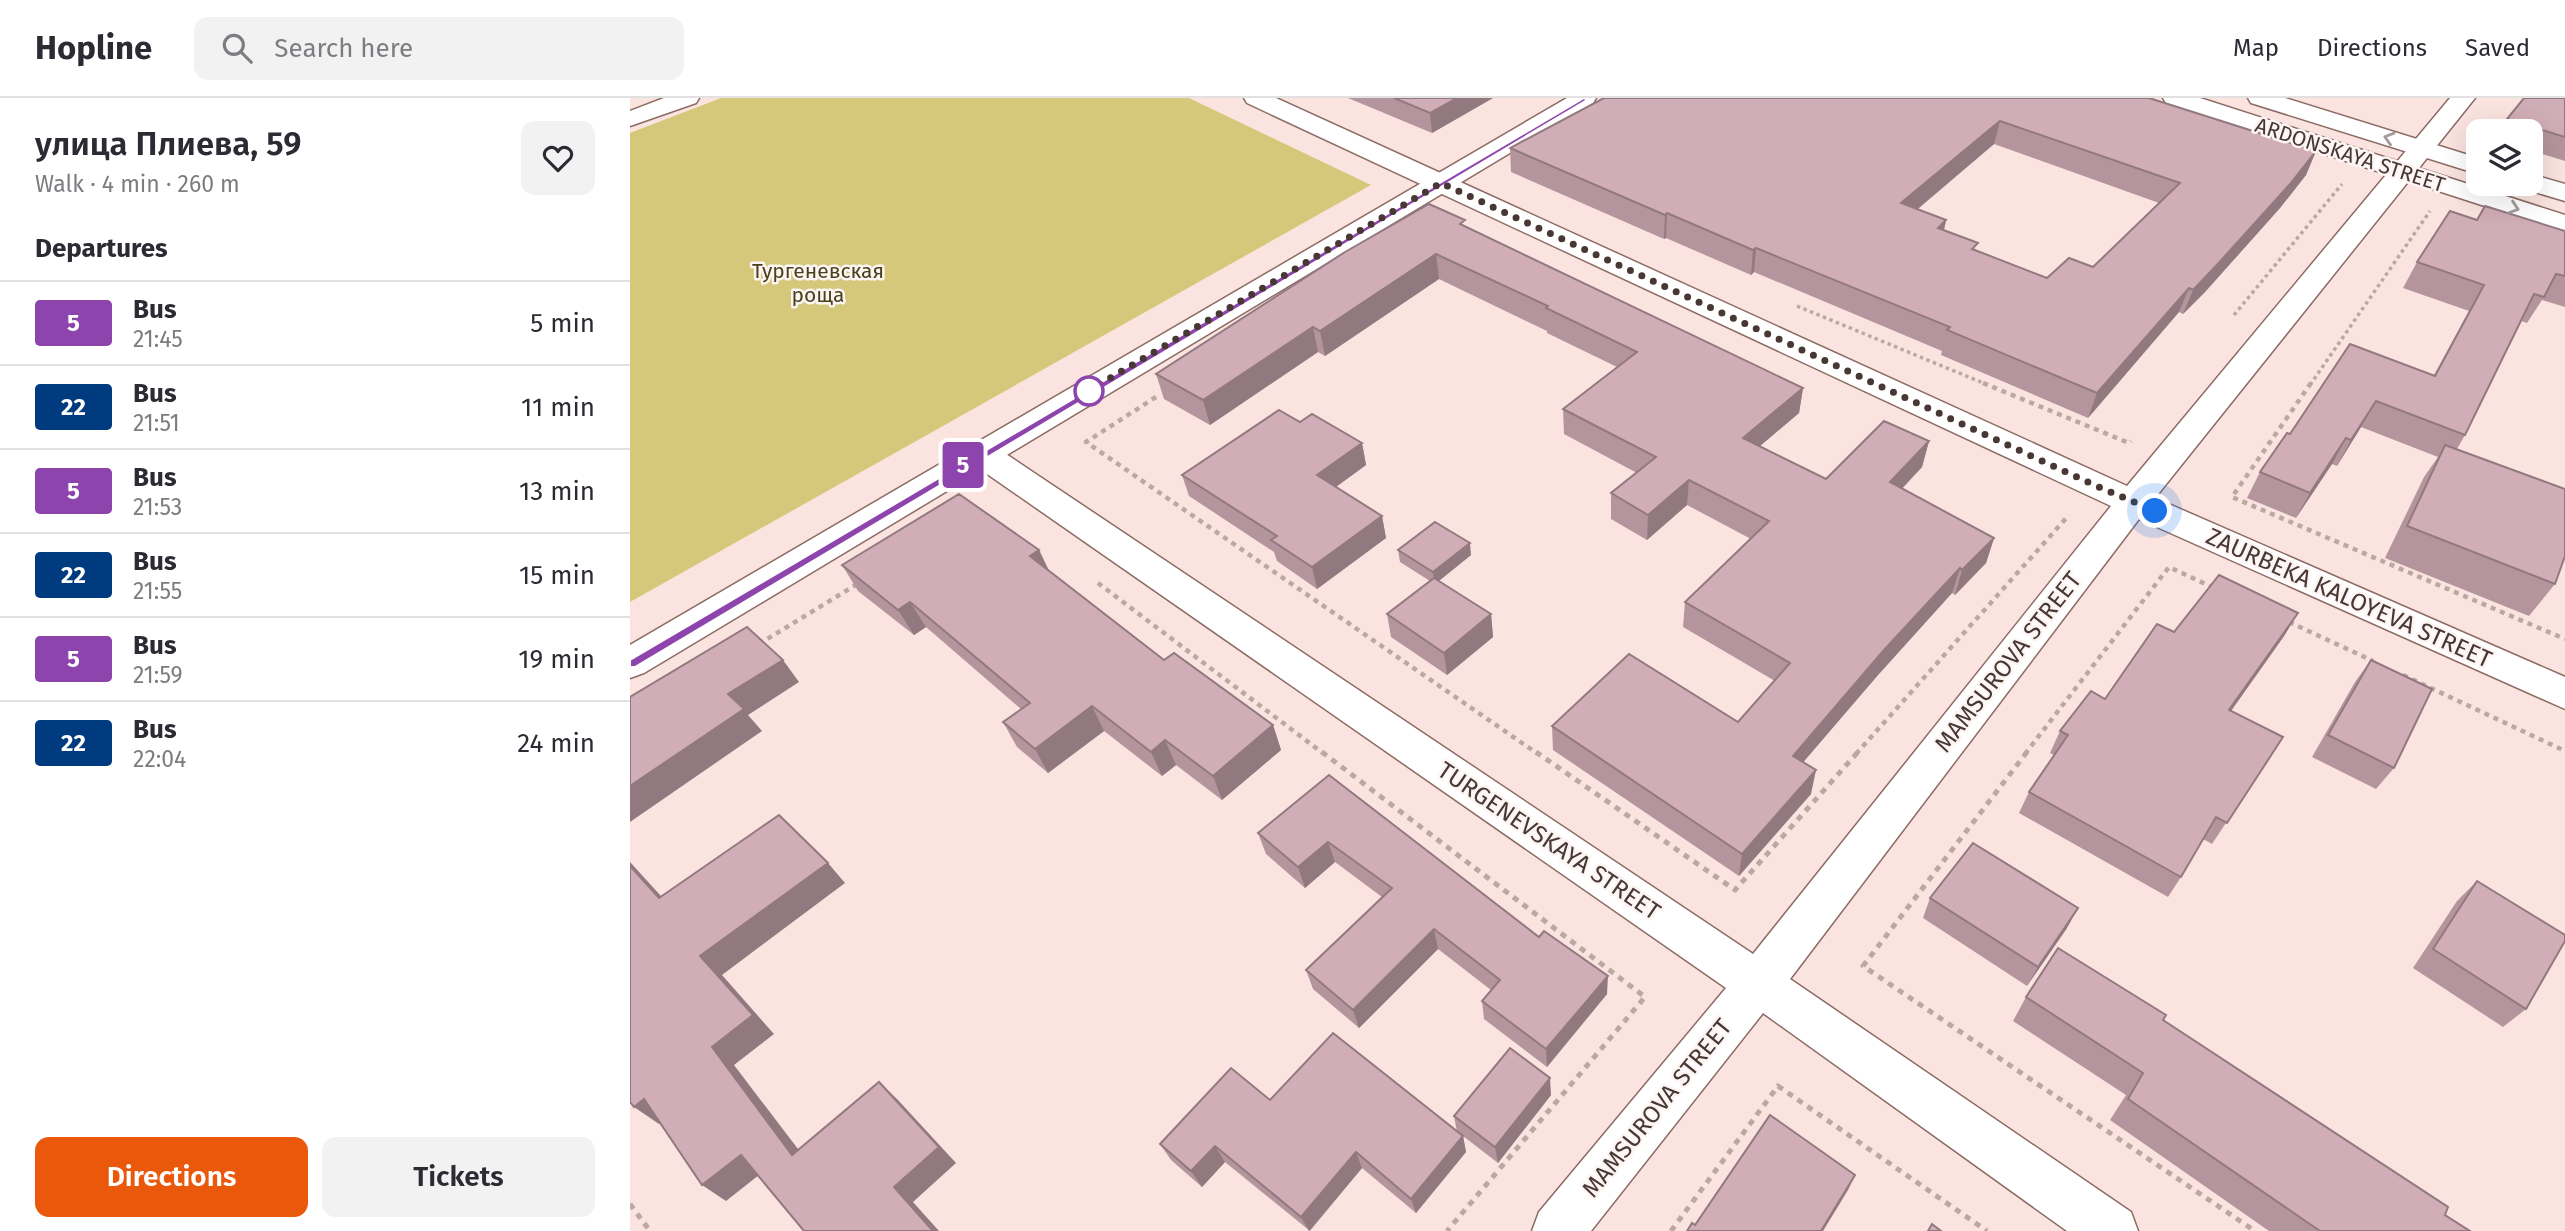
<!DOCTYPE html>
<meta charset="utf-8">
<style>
:root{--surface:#fff;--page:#f2f2f3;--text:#2b2b33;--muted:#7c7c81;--line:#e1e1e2;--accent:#ea580c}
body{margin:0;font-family:"Fira Sans",sans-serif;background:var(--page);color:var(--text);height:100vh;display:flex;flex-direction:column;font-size:26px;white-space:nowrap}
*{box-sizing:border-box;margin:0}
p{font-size:23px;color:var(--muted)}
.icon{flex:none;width:38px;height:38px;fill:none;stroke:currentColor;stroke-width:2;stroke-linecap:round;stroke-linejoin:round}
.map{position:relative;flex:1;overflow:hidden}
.details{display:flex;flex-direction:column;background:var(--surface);width:630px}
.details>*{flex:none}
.badge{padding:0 14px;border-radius:5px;font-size:24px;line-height:46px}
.fabs{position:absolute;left:1836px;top:21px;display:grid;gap:14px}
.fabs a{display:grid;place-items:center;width:77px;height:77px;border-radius:14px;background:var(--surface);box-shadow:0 7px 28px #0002;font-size:35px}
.you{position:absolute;width:35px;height:35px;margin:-18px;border:5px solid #fff;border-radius:50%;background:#1a73e8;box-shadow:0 0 0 10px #1a73e833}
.map>.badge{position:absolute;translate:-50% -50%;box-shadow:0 0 0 4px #fff}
h2{padding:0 35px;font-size:26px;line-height:63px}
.round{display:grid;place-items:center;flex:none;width:74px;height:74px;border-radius:14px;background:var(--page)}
.summary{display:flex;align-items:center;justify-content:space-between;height:119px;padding:0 35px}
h1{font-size:33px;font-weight:600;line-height:52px}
.button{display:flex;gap:14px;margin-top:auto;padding:14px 35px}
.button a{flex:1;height:80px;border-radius:14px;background:var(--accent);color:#fff;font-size:28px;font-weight:600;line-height:80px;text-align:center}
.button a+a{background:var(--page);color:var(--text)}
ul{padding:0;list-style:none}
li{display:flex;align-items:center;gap:21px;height:84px;padding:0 35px;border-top:2px solid var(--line)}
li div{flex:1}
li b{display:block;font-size:26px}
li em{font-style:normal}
li .badge{min-width:77px;font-weight:700;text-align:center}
header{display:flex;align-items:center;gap:42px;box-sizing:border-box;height:98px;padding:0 35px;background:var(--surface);border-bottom:2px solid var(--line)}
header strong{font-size:33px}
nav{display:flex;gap:38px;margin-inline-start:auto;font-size:24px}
.search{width:490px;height:63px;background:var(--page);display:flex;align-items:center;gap:18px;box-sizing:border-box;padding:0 24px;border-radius:14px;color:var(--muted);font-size:26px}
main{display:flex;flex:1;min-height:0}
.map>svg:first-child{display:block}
</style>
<header>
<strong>Hopline</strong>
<div class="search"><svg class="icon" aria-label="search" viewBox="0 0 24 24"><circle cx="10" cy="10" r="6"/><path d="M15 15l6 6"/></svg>Search here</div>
<nav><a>Map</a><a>Directions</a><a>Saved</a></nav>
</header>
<main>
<section class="details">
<div class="summary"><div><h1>улица Плиева, 59</h1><p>Walk · 4 min · 260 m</p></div><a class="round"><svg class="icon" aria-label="heart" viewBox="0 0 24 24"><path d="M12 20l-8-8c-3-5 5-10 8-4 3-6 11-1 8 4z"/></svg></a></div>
<h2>Departures</h2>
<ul>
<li><span class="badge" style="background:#8e44ad;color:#fff">5</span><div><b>Bus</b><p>21:45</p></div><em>5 min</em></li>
<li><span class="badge" style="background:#003b80;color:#fff">22</span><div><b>Bus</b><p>21:51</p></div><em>11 min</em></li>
<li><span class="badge" style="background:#8e44ad;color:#fff">5</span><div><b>Bus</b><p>21:53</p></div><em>13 min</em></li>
<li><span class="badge" style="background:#003b80;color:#fff">22</span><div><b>Bus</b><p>21:55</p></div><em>15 min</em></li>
<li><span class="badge" style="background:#8e44ad;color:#fff">5</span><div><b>Bus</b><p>21:59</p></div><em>19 min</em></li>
<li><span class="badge" style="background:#003b80;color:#fff">22</span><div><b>Bus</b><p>22:04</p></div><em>24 min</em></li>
</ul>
<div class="button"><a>Directions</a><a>Tickets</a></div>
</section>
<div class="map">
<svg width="1935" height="1133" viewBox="0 0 1935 1133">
<rect width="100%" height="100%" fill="#fbe4df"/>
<path fill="#d5c87b" d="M91,0H559L741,87L0,504V35Z"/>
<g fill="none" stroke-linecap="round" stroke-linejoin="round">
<defs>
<g id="street">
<path d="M34,0H69L66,5L0,28V13Z"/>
<path d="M614,0H646L1497,388L1820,0H1845L1525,400L1935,579V611L1509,421L1160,881L1501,1114L1508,1133H1437L1133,915L961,1133H902L909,1114L1096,890L340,364L335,356L340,348L352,345L364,348L1123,856L1481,408L617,5Z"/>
</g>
<g id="secondary">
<path d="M937,0H966L963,5L14,575L0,580V547Z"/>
<path d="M1533,0H1570L1935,117V134L1536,5Z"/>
<path d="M1618,0H1655L1848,60V76L1621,5Z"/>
<path d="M1900,76L1935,86V103L1891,90L1888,86H1900Z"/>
</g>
</defs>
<use href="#street" stroke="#8c6b64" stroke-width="3"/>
<use href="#secondary" stroke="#8c6b64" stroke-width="3"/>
<g stroke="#bca8a3" stroke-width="3.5" stroke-dasharray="3.5 3.5" stroke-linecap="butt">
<path d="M1167,208L1358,287"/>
<path d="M1604,217L1712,86"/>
<path d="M1680,287L1800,113"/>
</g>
<g stroke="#bca8a3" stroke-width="4.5" stroke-dasharray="5 5" stroke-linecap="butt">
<path d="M1353,285L1499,345L1501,343"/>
<path d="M1681,285L1602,399L1935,541"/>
<path d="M526,299L456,344L908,656"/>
<path d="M468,485L694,656"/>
<path d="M1659,524L1743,563"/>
<path d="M129,546L229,485"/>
<path d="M1773,577L1935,653"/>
<path d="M1226,656L1439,417"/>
<path d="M1395,656L1539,469L1584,490"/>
</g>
<g stroke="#bca8a3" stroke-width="5" stroke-dasharray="6 6" stroke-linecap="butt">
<path d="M692,654L1015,899L817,1133"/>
<path d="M906,654L1105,792L1228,654"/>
<path d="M1397,654L1233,868L1625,1133"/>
<path d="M0,1106L20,1133"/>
<path d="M1041,1133L1148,988L1357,1133"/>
</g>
<use href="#street" fill="#fff" fill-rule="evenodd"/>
<use href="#secondary" fill="#fff" fill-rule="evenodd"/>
</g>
<g fill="#b4959d" fill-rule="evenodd">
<path d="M718,0H863L802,35Z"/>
<path d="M1519,0L1686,53L1676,77L1650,110L1575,194L1553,216L1549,214L1458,320L1311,257L1312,253L1124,174L1121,177L1036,140L1034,141L881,74L880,50ZM1364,46L1529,105L1463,169L1417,180L1347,152L1314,132L1316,122L1288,111Z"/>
<path d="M1935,0V63L1900,52V33H1870L1877,21Z"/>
<path d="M1847,122L1935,133V209L1912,202L1897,225L1891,223L1835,337L1827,351L1925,486L1899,518L1755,460L1794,379L1808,359L1731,329L1707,368L1702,366L1666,420L1617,400L1630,374L1660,336L1804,277L1839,213L1773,190L1787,164Z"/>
<path d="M835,128L1173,290L1169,315L1130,348L1196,381L1299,343L1292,369L1272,391L1364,440L1356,465L1325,497L1322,495L1248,577L1173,664L1181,696L1109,778L923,652L922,628L1108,624L1145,583L1053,529L1055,504L1121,441L1057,407L1017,442L981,421V395L1007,375L934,336L933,311L987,269L917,235V233L809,181L695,258L688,254L580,327L534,301L526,276Z"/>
<path d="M670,324L732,345L736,367L706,389L752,418L756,440L687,491L647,463L644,454L559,398L552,377Z"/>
<path d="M409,452L419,473L534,562L643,627L651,652L592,702L546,667L532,678L474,633L418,675L387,649L373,624L391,611L296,529L284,537L228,493L212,467Z"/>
<path d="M768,452L841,457L809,483L861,516L863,539L817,577L761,539L757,516L800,483L770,464Z"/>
<path d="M1668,515L1654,538L1601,613L1653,639L1582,746L1573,741L1551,779L1538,799L1389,715L1399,694L1424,657L1420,655L1430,633L1475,601L1544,534Z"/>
<path d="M1741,562L1764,670L1746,691L1682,659L1725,584Z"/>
<path d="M699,677L977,896L917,969L854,921L852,903L861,892L808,851L729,930L683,891L676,872L752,799L705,764L675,790L636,756L628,735Z"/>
<path d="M1847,783L1896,911L1873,929L1783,870L1827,803Z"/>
<path d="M1300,800L1437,830L1397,888L1293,820Z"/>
<path d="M1396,899L1533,922L1815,1117L1840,1133H1639L1480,1022L1496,997L1383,923Z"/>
<path d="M921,997L868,1065L833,1038L836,1054L786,1115L732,1070L680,1133L595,1064L572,1089L541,1062L530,1046L640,1002L827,1034L824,1018Z"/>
</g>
<g fill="#927980">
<path d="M827,0H863L802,35L800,15Z"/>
<path d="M1370,23L1364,46L1266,129L1271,105Z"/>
<path d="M1686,53L1676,77L1650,110L1575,194L1553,216L1563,192Z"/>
<path d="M1037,115L1036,140L1034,141L1035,117Z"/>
<path d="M1316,122L1311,146L1308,130Z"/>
<path d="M1126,150L1124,174L1121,177L1123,152Z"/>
<path d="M806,156L809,181L695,258L690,233Z"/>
<path d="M1559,190L1549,214L1458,320L1467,295Z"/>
<path d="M683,229L688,254L580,327L573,302Z"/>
<path d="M1173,290L1169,315L1110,365L1113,340Z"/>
<path d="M1746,303L1731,329L1707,368L1721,342Z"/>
<path d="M1716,340L1702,366L1666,420L1680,395Z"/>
<path d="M1299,343L1292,369L1254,409L1260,384Z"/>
<path d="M732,345L736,367L692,399L687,377Z"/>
<path d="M1059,382L1057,407L1017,442L1018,417Z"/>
<path d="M752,418L756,440L687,491L682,469Z"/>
<path d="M1364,440L1356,465L1325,497L1332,472Z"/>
<path d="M840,445L841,457L805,486L803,474Z"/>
<path d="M409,452L421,477L400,458Z"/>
<path d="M1330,470L1322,495L1248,577L1158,682L1163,658L1254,552Z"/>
<path d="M280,504L296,529L284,537L268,512Z"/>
<path d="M1668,515L1654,538L1586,634L1599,612Z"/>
<path d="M861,516L863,539L817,577L814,555Z"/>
<path d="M153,562L169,584L118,617L132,633L0,724V688L98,596Z"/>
<path d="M462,608L474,633L418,675L405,651Z"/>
<path d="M643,627L651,652L592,702L583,678Z"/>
<path d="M535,642L546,667L532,678L521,654Z"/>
<path d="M1186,672L1181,696L1109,778L1112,756Z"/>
<path d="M698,744L705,764L675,790L668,769Z"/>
<path d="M0,764L51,820L29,800L0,768Z"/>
<path d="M198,765L215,785L92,877L144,936L104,967L184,1072L162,1057L82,949L70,858Z"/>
<path d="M1448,810L1437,830L1397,888L1408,869Z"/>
<path d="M804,831L808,851L729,930L723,912Z"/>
<path d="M978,878L977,896L917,969L916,951Z"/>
<path d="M920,980L921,997L868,1065L865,1049Z"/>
<path d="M249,984L267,1001L326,1065L283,1104L309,1133H303L264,1089Z"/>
<path d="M14,1001L39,1018L29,1026L4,1009Z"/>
<path d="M833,1038L836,1054L786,1115L781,1101Z"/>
<path d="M585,1048L595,1064L572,1089L561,1073Z"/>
<path d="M726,1054L732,1070L679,1133L671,1119Z"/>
<path d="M111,1057L134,1073L96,1103L72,1087Z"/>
<path d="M1225,1077L1218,1092L1193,1133H1191Z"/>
</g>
<g fill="#d1adb7" stroke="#927980" stroke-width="2" fill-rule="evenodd">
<path d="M764,0H827L800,15Z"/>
<path d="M974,0H1519L1686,53L1660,86L1585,169L1563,192L1559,190L1467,295L1317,232L1320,229L1126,150L1123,152L1037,115L1035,117L880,50ZM1370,23L1550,85L1463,169L1439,160L1417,180L1342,151L1348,145L1308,130L1316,122L1271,105Z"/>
<path d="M1894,0H1935V39L1877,21Z"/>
<path d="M799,106L835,122L830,126L1173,290L1113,340L1196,381L1254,323L1299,343L1260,384L1364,440L1332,472L1330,470L1254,552L1163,658L1186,672L1112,756L922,628L999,556L1108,624L1160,565L1055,504L1139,423L1059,382L1018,417L981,395L1026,359L933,311L1007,254L916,210L918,208L806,156L690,233L683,229L573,302L526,276L715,154Z"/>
<path d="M1855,108L1935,133V178L1926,176L1914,199L1904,196L1835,337L1746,303L1721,342L1716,340L1680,395L1630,374L1657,335L1660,336L1720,246L1805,278L1854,187L1787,164L1820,113L1847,122Z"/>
<path d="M649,312L670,324L682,316L732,345L687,377L752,418L682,469L641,442L647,438L552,377Z"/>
<path d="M1815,347L1935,391V458L1925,486L1777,428Z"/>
<path d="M329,396L409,452L400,458L534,562L544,555L643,627L583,678L535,642L521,654L462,608L405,651L373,624L400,605L280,504L268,512L212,467Z"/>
<path d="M805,424L840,445L803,474L768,452Z"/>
<path d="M1589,477L1668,515L1599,612L1653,639L1597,725L1586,719L1551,779L1399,694L1438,637L1430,633L1461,593L1475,601L1527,526L1544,534Z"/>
<path d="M804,480L861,516L814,555L757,516Z"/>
<path d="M117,529L153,562L98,596L114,611L0,688V599Z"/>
<path d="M1741,562L1802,591L1764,670L1698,637Z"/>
<path d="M699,677L909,839L914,833L978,878L916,951L852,903L870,882L804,831L723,912L676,872L762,790L698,744L668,769L628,735Z"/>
<path d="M149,717L198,765L70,858L123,917L82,949L162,1057L249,984L309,1049L264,1089L303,1133H174L111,1057L72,1087L14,1001L4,1009L0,1004V768L29,800Z"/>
<path d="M1343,745L1448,810L1408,869L1300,800Z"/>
<path d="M1847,783L1935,837V843L1896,911L1803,851Z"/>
<path d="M1428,850L1536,917L1533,922L1818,1109L1815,1117L1840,1133H1690L1498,1001L1513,975L1396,899Z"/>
<path d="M703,935L833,1038L781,1101L726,1054L671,1119L585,1048L561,1073L530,1046L601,970L640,1002Z"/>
<path d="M880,950L920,980L865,1049L824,1018Z"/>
<path d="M1140,1017L1225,1077L1191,1133H1057L1062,1125L1065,1127Z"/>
<path d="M1302,1126L1311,1133H1298Z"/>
</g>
<defs><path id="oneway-chevron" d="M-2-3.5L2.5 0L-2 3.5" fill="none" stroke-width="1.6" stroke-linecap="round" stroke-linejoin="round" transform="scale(1.75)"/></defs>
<g stroke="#a39c9a">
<use href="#oneway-chevron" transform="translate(1759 40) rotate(-163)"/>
<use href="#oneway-chevron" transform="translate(1884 110) rotate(18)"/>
</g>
<path fill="#8e44ad" stroke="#fff" stroke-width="2" d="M954,0L957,2L5,569H0V562Z"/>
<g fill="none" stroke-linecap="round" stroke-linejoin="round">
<path stroke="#473834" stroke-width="7" stroke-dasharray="0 12.6" d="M459,293L448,299L811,85L1462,386L1525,413"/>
</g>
<circle fill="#fff" stroke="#8e44ad" stroke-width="3.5" cx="459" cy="293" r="14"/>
<g text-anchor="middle" stroke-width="5" stroke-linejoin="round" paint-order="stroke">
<g font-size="21" fill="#473834" stroke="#fdf5f4">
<text transform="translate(1720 57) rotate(18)" y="7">ARDONSKAYA STREET</text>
</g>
<g font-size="21" fill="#48411a" stroke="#fdf5f4">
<text x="188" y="180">Тургеневская<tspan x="188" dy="24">роща</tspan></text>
</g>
<g font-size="24" fill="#473834" stroke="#fdf5f4">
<text transform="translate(1719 500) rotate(24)" y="8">ZAURBEKA KALOYEVA STREET</text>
<text transform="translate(1378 564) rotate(-52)" y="8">MAMSUROVA STREET</text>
<text transform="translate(919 743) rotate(34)" y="8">TURGENEVSKAYA STREET</text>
<text transform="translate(1027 1010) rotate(-51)" y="8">MAMSUROVA STREET</text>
</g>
</g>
</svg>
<div class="fabs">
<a><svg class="icon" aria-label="layers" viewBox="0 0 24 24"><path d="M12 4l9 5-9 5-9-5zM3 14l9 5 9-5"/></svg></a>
</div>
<div class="you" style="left:1525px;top:413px"></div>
<b class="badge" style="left:333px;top:367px;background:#8e44ad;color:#fff">5</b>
</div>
</main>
